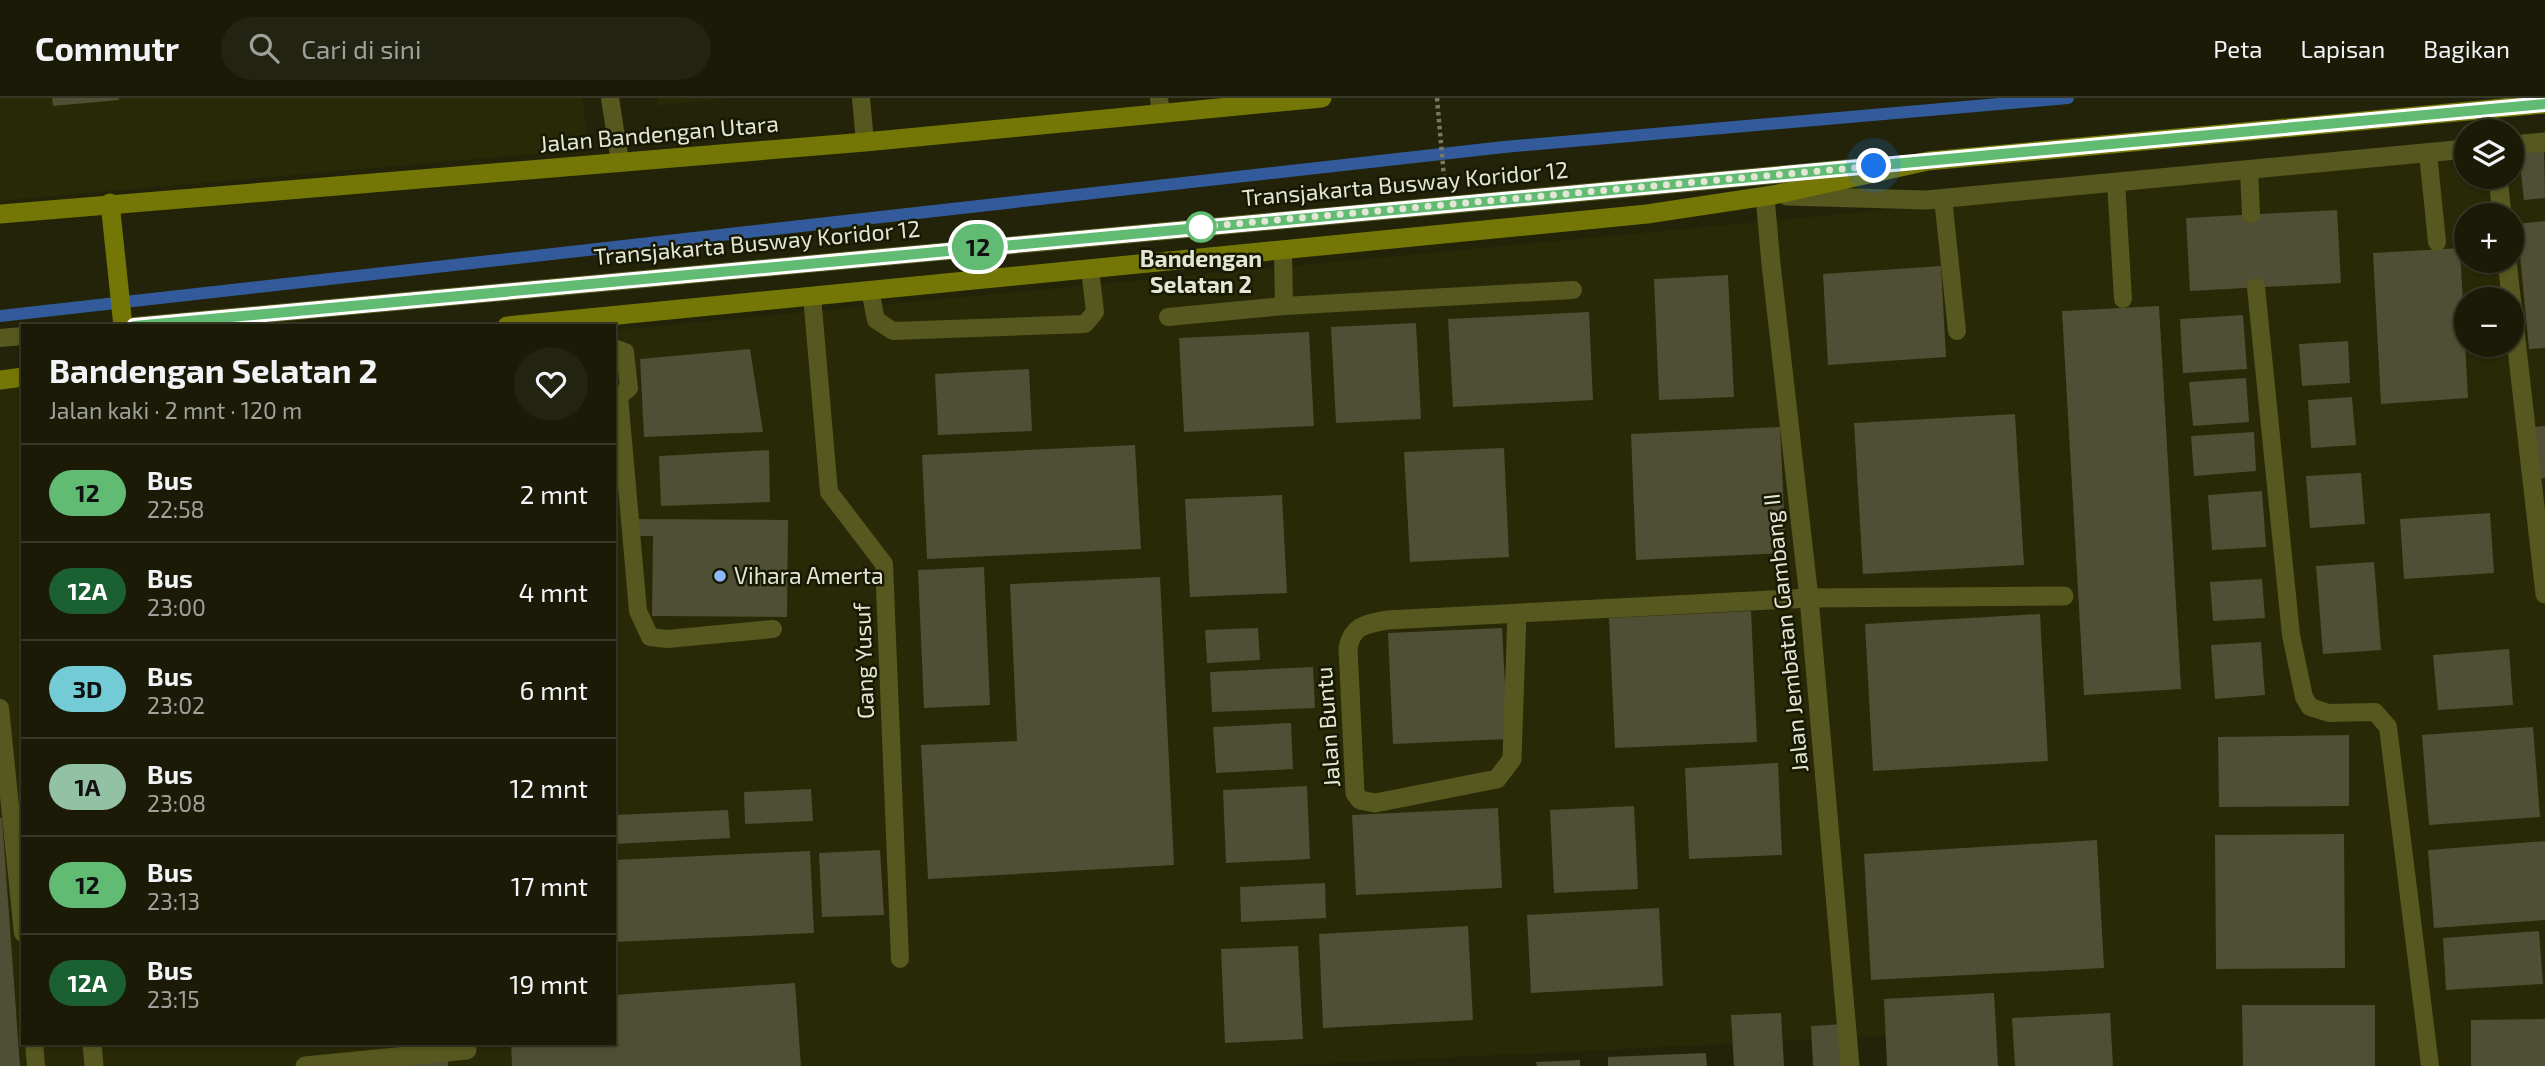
<!DOCTYPE html>
<html lang="id">
<meta charset="utf-8">
<style>
:root{--surface:#1a1a07;--page:#232311;--text:#f1f3f6;--muted:#9fa19b;--line:#383828}
body{margin:0;font-family:"Exo 2",sans-serif;background:var(--page);color:var(--text);height:100vh;display:flex;flex-direction:column;font-size:26px;white-space:nowrap}
*{box-sizing:border-box;margin:0}
p{font-size:23px;color:var(--muted)}
.icon{flex:none;width:38px;height:38px;fill:none;stroke:currentColor;stroke-width:2;stroke-linecap:round;stroke-linejoin:round}
.map{position:relative;flex:1;overflow:hidden}
.details{position:absolute;left:21px;top:226px;width:595px;height:721px;display:flex;flex-direction:column;background:var(--surface);border-radius:0px;box-shadow:0 2px 5px #0004,0 0 0 2px var(--line)}
.details>*{flex:none}
.badge{padding:0 14px;border-radius:23px;font-size:24px;line-height:46px}
.controls{position:absolute;left:2454px;top:21px;display:grid;gap:14px}
.controls a{display:grid;place-items:center;width:70px;height:70px;border-radius:50%;background:var(--surface);box-shadow:0 2px 5px #0004,0 0 0 2px var(--line);font-size:35px}
.you{position:absolute;width:35px;height:35px;margin:-18px;border:5px solid #fff;border-radius:50%;background:#1a73e8;box-shadow:0 0 0 10px #1a73e833}
.map>.badge{position:absolute;translate:-50% -50%;box-shadow:0 0 0 4px #fff}
.round{display:grid;place-items:center;flex:none;width:74px;height:74px;border-radius:37px;background:var(--page)}
.overview{display:flex;align-items:center;justify-content:space-between;height:119px;padding:0 28px}
h1{font-size:33px;font-weight:700;line-height:52px}
ul{padding:0;list-style:none}
li{display:flex;align-items:center;gap:21px;height:98px;padding:0 28px;border-top:2px solid var(--line)}
li div{flex:1}
li b{display:block;font-size:26px}
li em{font-style:normal}
li .badge{min-width:77px;font-weight:700;text-align:center}
header{display:flex;align-items:center;gap:42px;box-sizing:border-box;height:98px;padding:0 35px;background:var(--surface);border-bottom:2px solid var(--line)}
header strong{font-size:33px}
nav{display:flex;gap:38px;margin-inline-start:auto;font-size:24px}
.search{width:490px;height:63px;background:var(--page);display:flex;align-items:center;gap:18px;box-sizing:border-box;padding:0 24px;border-radius:38px;color:var(--muted);font-size:26px}
.map>svg:first-child{display:block}
</style>
<header>
<strong>Commutr</strong>
<div class="search"><svg class="icon" aria-label="search" viewBox="0 0 24 24"><circle cx="10" cy="10" r="6"/><path d="M15 15l6 6"/></svg>Cari di sini</div>
<nav><a>Peta</a><a>Lapisan</a><a>Bagikan</a></nav>
</header>
<div class="map">
<svg width="2545" height="968" viewBox="0 0 2545 968">
<rect width="100%" height="100%" fill="#222309"/>
<g fill="#282906" fill-rule="evenodd">
<path d="M0,0H583L588,51L0,103Z"/>
<path d="M657,0H727L658,8Z"/>
<path d="M2545,50V968H1896L1892,938L1275,968H0V290L23,288V945H614V232L2466,57V79H2511V53ZM2466,117H2511V163H2466ZM2466,201H2511V247H2466Z"/>
</g>
<g fill="none" stroke-linecap="round" stroke-linejoin="round">
<path stroke="#335b9c" stroke-width="12" d="M0,218L1504,49L2068,0"/>
</g>
<g fill="#4e4f34">
<path d="M52,0H119V2L53,8Z"/>
<path d="M2544,53L2545,100L2524,102L2519,56Z"/>
<path d="M2337,112L2341,185L2190,193L2186,120Z"/>
<path d="M2545,123V250L2529,251L2517,126Z"/>
<path d="M2460,150L2468,300L2381,306L2373,155Z"/>
<path d="M1941,168L1946,259L1828,267L1823,176Z"/>
<path d="M1728,177L1734,299L1659,302L1654,181Z"/>
<path d="M2159,208L2181,591L2084,597L2062,213Z"/>
<path d="M1589,214L1593,302L1453,309L1448,221Z"/>
<path d="M2243,217L2247,271L2183,275L2180,221Z"/>
<path d="M1416,225L1421,321L1336,325L1331,229Z"/>
<path d="M1309,234L1314,328L1184,334L1179,240Z"/>
<path d="M2348,243L2350,285L2302,288L2299,246Z"/>
<path d="M750,251L763,334L644,339L640,261Z"/>
<path d="M1029,271L1032,333L938,337L935,276Z"/>
<path d="M2246,280L2249,324L2193,328L2189,284Z"/>
<path d="M2352,299L2356,347L2311,350L2308,302Z"/>
<path d="M2015,316L2024,467L1863,476L1854,325Z"/>
<path d="M2545,328V380L2539,381L2534,329Z"/>
<path d="M1780,329L1786,455L1636,462L1631,336Z"/>
<path d="M2254,334L2256,373L2194,378L2191,338Z"/>
<path d="M1135,347L1141,451L927,461L922,357Z"/>
<path d="M1504,350L1509,459L1410,464L1404,354Z"/>
<path d="M769,352L770,404L661,408L659,358Z"/>
<path d="M2361,375L2365,426L2310,430L2306,378Z"/>
<path d="M2262,393L2266,449L2212,452L2208,397Z"/>
<path d="M1282,397L1287,495L1190,499L1185,401Z"/>
<path d="M2490,415L2494,475L2404,481L2400,421Z"/>
<path d="M632,421L788,422L787,519L652,518L653,438H632Z"/>
<path d="M2374,464L2381,552L2323,556L2316,468Z"/>
<path d="M984,469L990,607L924,610L918,472Z"/>
<path d="M1160,479L1174,767L928,781L921,647L1017,643L1010,486Z"/>
<path d="M2262,481L2265,520L2213,523L2210,484Z"/>
<path d="M1751,513L1757,644L1615,650L1609,520Z"/>
<path d="M2040,516L2048,663L1873,673L1865,526Z"/>
<path d="M1258,530L1260,562L1207,565L1205,532Z"/>
<path d="M1502,530L1508,641L1393,646L1388,535Z"/>
<path d="M2261,544L2265,597L2215,601L2211,547Z"/>
<path d="M2509,551L2513,607L2438,612L2433,557Z"/>
<path d="M1313,569L1315,610L1212,614L1210,574Z"/>
<path d="M1291,625L1293,671L1216,675L1213,629Z"/>
<path d="M2533,629L2540,719L2429,727L2422,637Z"/>
<path d="M2349,637V708L2219,709L2218,639Z"/>
<path d="M1778,665L1782,757L1689,761L1685,670Z"/>
<path d="M1307,688L1310,761L1226,765L1223,692Z"/>
<path d="M811,691L813,723L745,726L744,694Z"/>
<path d="M1634,708L1638,791L1554,795L1550,712Z"/>
<path d="M1498,710L1502,790L1356,797L1352,717Z"/>
<path d="M728,712L730,740L614,746V717Z"/>
<path d="M0,720H2L20,968H0Z"/>
<path d="M2344,736L2345,870L2216,871L2215,737Z"/>
<path d="M2097,742L2104,870L1871,882L1864,756Z"/>
<path d="M2545,743V822L2434,830L2428,752Z"/>
<path d="M880,752L884,817L822,819L819,755Z"/>
<path d="M810,753L814,835L614,844V762Z"/>
<path d="M1325,785L1326,820L1241,824L1240,789Z"/>
<path d="M1659,810L1663,888L1531,895L1527,817Z"/>
<path d="M1468,828L1473,922L1323,930L1319,836Z"/>
<path d="M2539,833L2543,886L2446,892L2443,840Z"/>
<path d="M1298,848L1303,941L1225,945L1221,851Z"/>
<path d="M795,885L801,968H512L511,945H614V897Z"/>
<path d="M1994,895L1998,968H1887L1884,901Z"/>
<path d="M2242,907H2375V968H2243Z"/>
<path d="M1781,915L1784,968H1734L1731,917Z"/>
<path d="M2110,915L2113,968H2015L2012,920Z"/>
<path d="M2545,921V968H2471V922Z"/>
<path d="M1844,926L1846,968H1813L1811,928Z"/>
<path d="M1706,955L1707,968H1608V959Z"/>
<path d="M448,961V968H378Z"/>
<path d="M1580,962V968H1537L1536,964Z"/>
</g>
<g fill="none" stroke-linecap="round" stroke-linejoin="round">
<path stroke="#777963" stroke-width="4.5" stroke-dasharray="3.5 3.5" stroke-linecap="butt" d="M1437,0L1444,79"/>
<g stroke="#56581f" stroke-width="18">
<path d="M610,0L620,64"/>
<path d="M861,0L865,44"/>
<path d="M1159,0L1161,16"/>
<path d="M2428,55L2437,144"/>
<path d="M2249,72L2251,116"/>
<path d="M2116,84L2123,201"/>
<path d="M1943,100L1957,233"/>
<path d="M1283,153L1284,208"/>
<path d="M2256,189L2291,537L2304,599L2310,609L2329,615L2375,614L2388,629L2430,968"/>
<path d="M870,192L876,222L893,233L1085,226L1095,214L1090,171"/>
<path d="M812,198L829,394L884,466L900,861"/>
<path d="M1168,219L1284,208L1573,192"/>
<path d="M134,228L1873,68"/>
<path d="M0,240L23,238"/>
<path d="M614,250L625,254L629,290L619,298L614,296"/>
<path d="M619,298L638,513L650,539L667,541L773,531"/>
<path d="M0,610L23,835"/>
<path d="M34,945L36,968"/>
</g>
<g stroke="#56581f" stroke-width="19">
<path d="M2511,47L2545,44"/>
<path d="M2498,79L2502,117"/>
<path d="M1787,98L1926,102L2466,51"/>
<path d="M1765,99L1771,166L1809,500L1850,968"/>
<path d="M2507,163L2545,496"/>
<path d="M1517,515L1512,661L1497,681L1375,705L1360,702L1355,695L1348,550C1352,527 1367,526 1387,522L1809,500L2064,498"/>
<path d="M92,945L94,968"/>
<path d="M305,968L467,952"/>
</g>
<g stroke="#747605" stroke-width="19">
<path d="M110,105L123,228"/>
<path d="M0,116L865,44L1322,0"/>
<path d="M507,228L1647,116L1773,97L1928,63L2545,6"/>
<path d="M0,282L23,279"/>
</g>
</g>
<g fill="none" stroke-linecap="round" stroke-linejoin="round">
<defs>
<path id="line" d="M134,228L2545,6"/>
</defs>
<use href="#line" stroke="#fff" stroke-width="16"/>
<use href="#line" stroke="#62bb72" stroke-width="10"/>
<path stroke="#e3e5d5" stroke-width="7" stroke-dasharray="0 12.6" d="M1201,129L1189,130L1874,68"/>
</g>
<circle fill="#fff" stroke="#62bb72" stroke-width="3.5" cx="1201" cy="129" r="14"/>
<circle fill="#8eb9fd" stroke="#181902" stroke-width="2.5" cx="720" cy="478" r="7"/>
<g text-anchor="middle" stroke-width="5" stroke-linejoin="round" paint-order="stroke">
<g font-size="23" fill="#e3e5d5" stroke="#181902">
<text transform="translate(659 36) rotate(-5)" y="8">Jalan Bandengan Utara</text>
<text transform="translate(1405 86) rotate(-5)" y="8">Transjakarta Busway Koridor 12</text>
<text transform="translate(757 145) rotate(-5)" y="8">Transjakarta Busway Koridor 12</text>
<text transform="translate(1786 535) rotate(-96)" y="8">Jalan Jembatan Gambang II</text>
<text transform="translate(864 563) rotate(-92)" y="8">Gang Yusuf</text>
<text transform="translate(1328 629) rotate(-94)" y="8">Jalan Buntu</text>
</g>
<g font-size="23" font-weight="bold" fill="#e3e5d5" stroke="#181902">
<text x="1201" y="169">Bandengan<tspan x="1201" dy="26">Selatan 2</tspan></text>
</g>
<g font-size="23" fill="#e3e5d5" stroke="#181902" text-anchor="start">
<text x="734" y="486">Vihara Amerta</text>
</g>
</g>
</svg>
<div class="controls">
<a><svg class="icon" aria-label="layers" viewBox="0 0 24 24"><path d="M12 4l9 5-9 5-9-5zM3 14l9 5 9-5"/></svg></a>
<a>+</a>
<a>−</a>
</div>
<div class="you" style="left:1874px;top:68px"></div>
<b class="badge" style="left:978px;top:149px;background:#62bb72;color:#111">12</b>
<section class="details">
<div class="overview"><div><h1>Bandengan Selatan 2</h1><p>Jalan kaki · 2 mnt · 120 m</p></div><a class="round"><svg class="icon" aria-label="heart" viewBox="0 0 24 24"><path d="M12 20l-8-8c-3-5 5-10 8-4 3-6 11-1 8 4z"/></svg></a></div>
<ul>
<li><span class="badge" style="background:#62bb72;color:#111">12</span><div><b>Bus</b><p>22:58</p></div><em>2 mnt</em></li>
<li><span class="badge" style="background:#1b6031;color:#fff">12A</span><div><b>Bus</b><p>23:00</p></div><em>4 mnt</em></li>
<li><span class="badge" style="background:#73cbd5;color:#111">3D</span><div><b>Bus</b><p>23:02</p></div><em>6 mnt</em></li>
<li><span class="badge" style="background:#93c1a4;color:#111">1A</span><div><b>Bus</b><p>23:08</p></div><em>12 mnt</em></li>
<li><span class="badge" style="background:#62bb72;color:#111">12</span><div><b>Bus</b><p>23:13</p></div><em>17 mnt</em></li>
<li><span class="badge" style="background:#1b6031;color:#fff">12A</span><div><b>Bus</b><p>23:15</p></div><em>19 mnt</em></li>
</ul>
</section>
</div>
